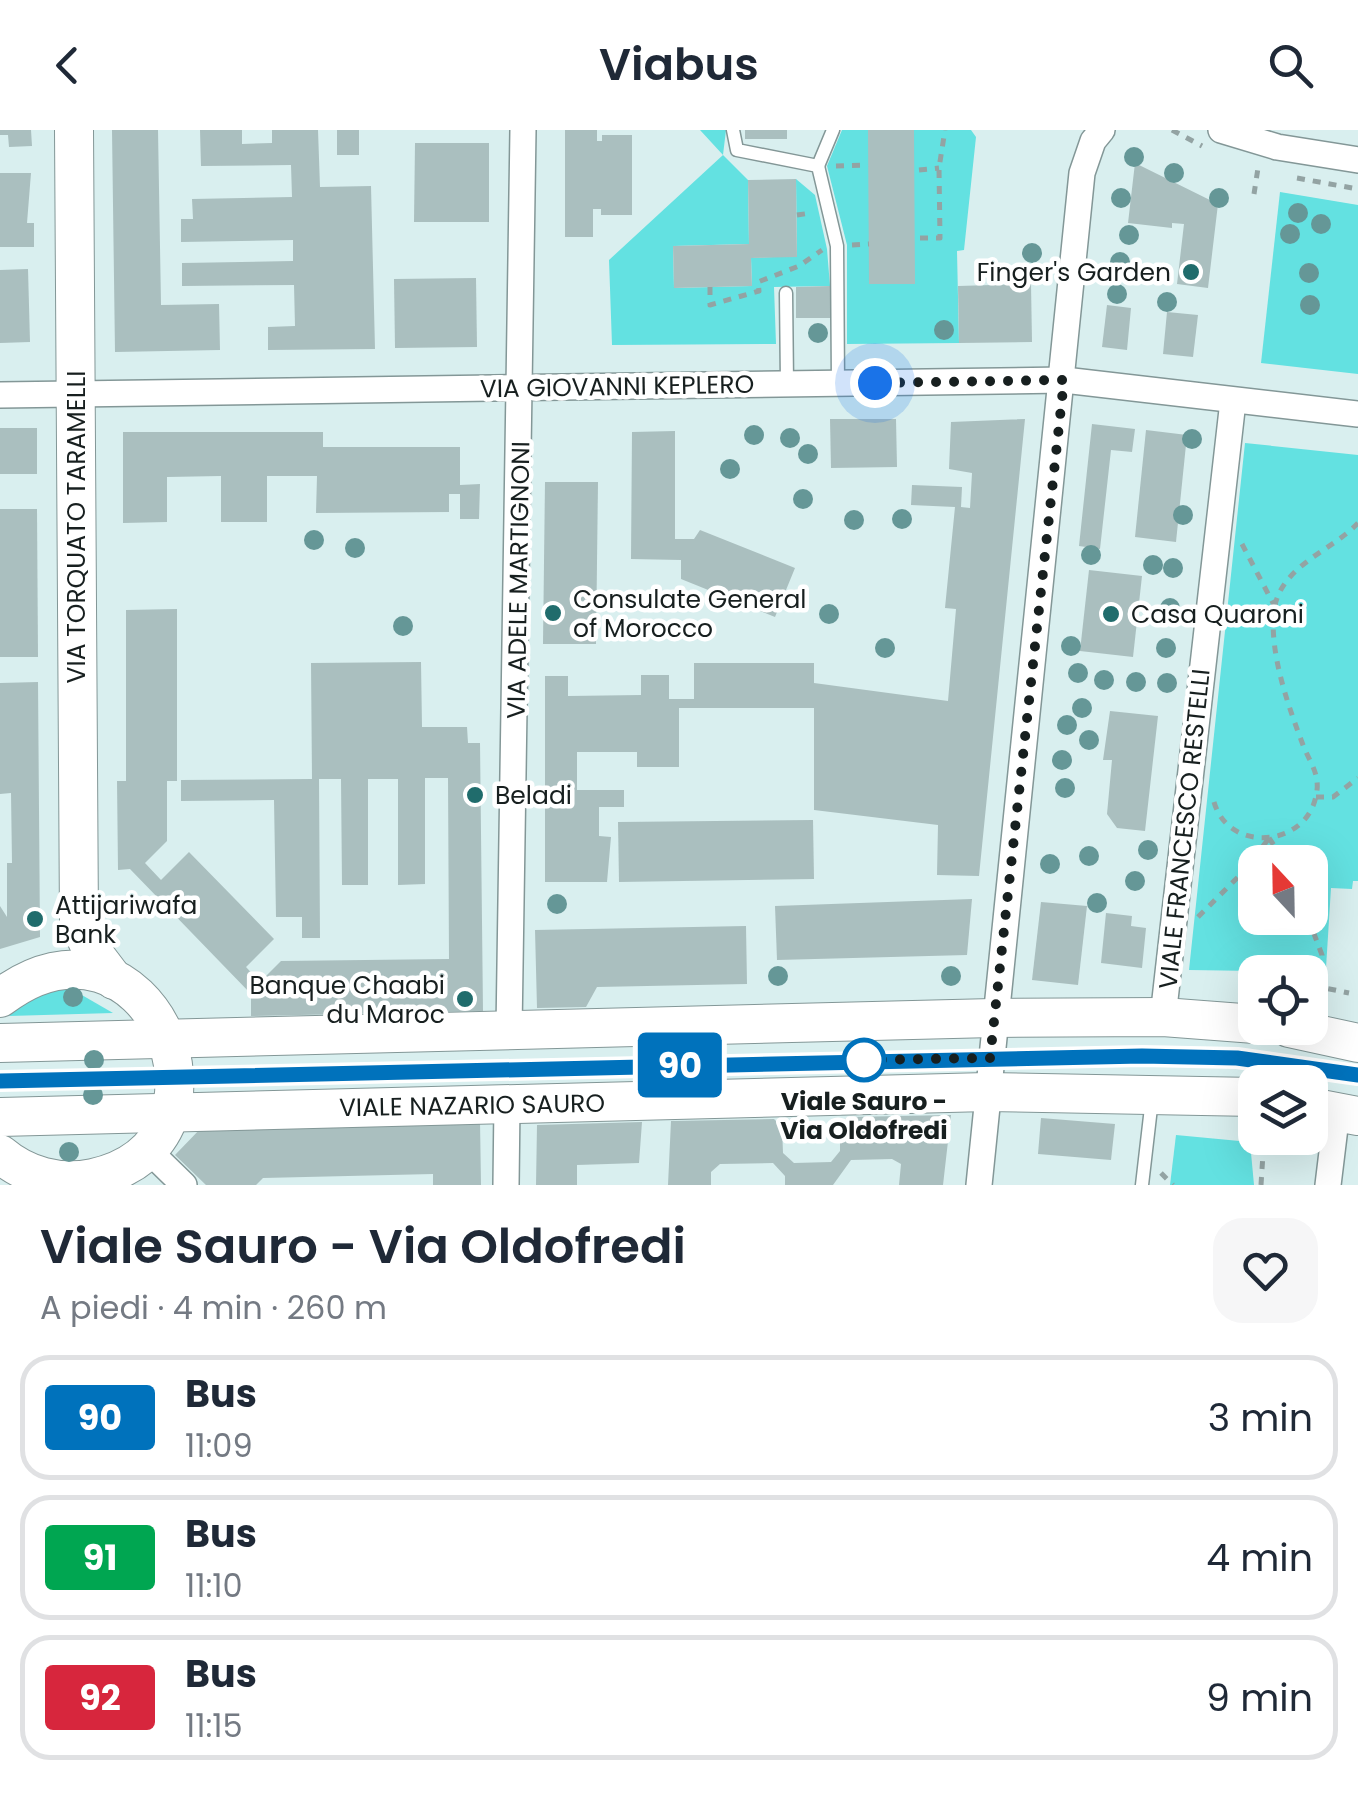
<!DOCTYPE html>
<html lang="it">
<meta charset="utf-8">
<style>
:root{--surface:#fff;--page:#f6f6f7;--text:#1f2937;--muted:#747a83;--line:#e0e1e3}
body{margin:0;font-family:Poppins,sans-serif;background:var(--page);color:var(--text);height:100vh;display:flex;flex-direction:column;font-size:38px;white-space:nowrap}
*{box-sizing:border-box;margin:0}
p{font-size:32px;color:var(--muted)}
.icon{flex:none;width:55px;height:55px;fill:none;stroke:currentColor;stroke-width:2;stroke-linecap:round;stroke-linejoin:round}
.map{position:relative;height:1055px;overflow:hidden}
.sheet{display:flex;flex-direction:column;background:var(--surface);flex:1}
.sheet>*{flex:none}
.badge{padding:0 20px;border-radius:8px;font-size:35px;line-height:65px}
.needle{width:65px;rotate:338deg}
.buttons{position:absolute;left:1238px;top:715px;display:grid;gap:20px}
.buttons a{display:grid;place-items:center;width:90px;height:90px;border-radius:20px;background:var(--surface);box-shadow:0 10px 40px #0002;font-size:50px}
.you{position:absolute;width:50px;height:50px;margin:-25px;border:8px solid #fff;border-radius:50%;background:#1a73e8;box-shadow:0 0 0 15px #1a73e833}
.map>.badge{position:absolute;translate:-50% -50%;box-shadow:0 0 0 5px #fff}
.round{display:grid;place-items:center;flex:none;width:105px;height:105px;border-radius:30px;background:var(--page)}
.overview{display:flex;align-items:center;justify-content:space-between;height:170px;padding:0 40px}
h1{font-size:48px;font-weight:600;line-height:75px}
ul{padding:0;list-style:none}
li{display:flex;align-items:center;gap:30px;height:125px;margin:0 20px 15px;padding:0 20px;border:5px solid var(--line);border-radius:30px}
li div{flex:1}
li b{display:block;font-size:38px}
li em{font-style:normal}
li .badge{min-width:110px;font-weight:700;text-align:center}
header{display:flex;justify-content:space-between;align-items:center;height:130px;padding:0 40px;background:var(--surface);font-size:45px;font-weight:600}
.map>svg:first-child{display:block}
</style>
<header><svg class="icon" aria-label="back" viewBox="0 0 24 24"><path d="M15 5l-7 7 7 7"/></svg>Viabus<svg class="icon" aria-label="search" viewBox="0 0 24 24"><circle cx="10" cy="10" r="6"/><path d="M15 15l6 6"/></svg></header>
<div class="map">
<svg width="1358" height="1055" viewBox="0 0 1358 1055">
<rect width="100%" height="100%" fill="#d9efef"/>
<g fill="#63e1e1" fill-rule="evenodd">
<path d="M700,0H726L723,25L748,50L749,114L673,116L674,158L752,156L751,128L797,126L796,49L815,65L827,119L830,156L774,157L776,214L612,215L609,130L723,25Z"/>
<path d="M842,0H971L976,7L964,120L957,121L959,213L847,214V115L827,36Z"/>
<path d="M1280,62L1358,75V244L1261,233Z"/>
<path d="M1245,313L1358,325V751H1353L1352,759L1331,758L1325,854L1310,852V842L1189,840ZM1255,732H1310V788H1255Z"/>
<path d="M68,857L113,883L9,886L29,863Z"/>
<path d="M1176,1005L1250,1012L1254,1055H1170Z"/>
</g>
<g fill="#aabfbf">
<path d="M0,0H31L32,16L9,17L8,5H0Z"/>
<path d="M112,0H158L161,175L219,174L220,220L115,222Z"/>
<path d="M200,0H242V14L272,13V0H318L320,57L371,56L375,219L268,220V197L295,196L294,155L182,156V133L293,131V110L181,112V89H193L192,69L292,67L291,35L201,36Z"/>
<rect x="337" y="0" width="22" height="25"/>
<path d="M565,0H597V11H602V5H632V85H601V79H593V107H565Z"/>
<rect x="745" y="0" width="42" height="9"/>
<path d="M868,0H914L915,154H869Z"/>
<path d="M415,13H489V92H414Z"/>
<path d="M1135,33L1218,74L1208,158L1177,154L1184,94L1172,93V98L1128,93Z"/>
<path d="M0,43H31L27,93H34V117H0Z"/>
<path d="M796,49L797,127L751,128L752,156L674,158L673,116L749,114L748,50Z"/>
<path d="M28,139L30,212L0,213V140Z"/>
<path d="M476,148L477,217L395,218L394,149Z"/>
<path d="M1031,154L1032,212L959,213L958,156Z"/>
<path d="M830,156V188H796V157Z"/>
<path d="M1107,175L1131,178L1127,220L1102,217Z"/>
<path d="M1167,182L1198,185L1193,227L1163,224Z"/>
<path d="M830,289H896L897,337L831,338Z"/>
<path d="M1025,289L979,746L937,745L938,695L814,680V578H679V637H637V622H577V660H624V677H599V706L611,707L607,752H545V546H568V566L641,565V545H669V569H694V533H814V553L948,571L956,479L945,478L955,377L911,375L912,355L962,357L961,377L970,378L972,343L949,339L951,292Z"/>
<path d="M1092,294L1135,299L1132,322L1111,320L1100,419L1079,416Z"/>
<rect x="0" y="298" width="37" height="46"/>
<path d="M1146,300L1187,305L1176,412L1135,407Z"/>
<path d="M675,301V409H694L700,400L795,438L775,487L681,449V430L631,429L632,302Z"/>
<path d="M123,302H323V317H460V355L480,354L479,389H460V364H449V382L316,383L317,346H267V392H221V346L167,347V392L123,393Z"/>
<path d="M545,352H598L596,514H543Z"/>
<path d="M0,379H37L38,527H0Z"/>
<path d="M1089,440L1142,446L1133,527L1080,521Z"/>
<path d="M177,479V651H167V711L145,733L161,750L189,722L274,809L246,837L260,852L281,831L449,829L448,648H425V754L398,755V649H368V755H342L341,649H319L320,808H302V787H276L274,670L181,671V650L312,649L311,533L421,532L422,597H467L468,613H480L483,881L251,886V864L130,739L118,740L117,651H126V480Z"/>
<path d="M38,552L40,807L0,819V776L7,787V733H12L11,663L0,664V553Z"/>
<path d="M1110,581L1158,586L1145,701L1117,698L1107,684L1112,630H1103Z"/>
<path d="M813,690L814,749L619,752L618,692Z"/>
<path d="M972,769L967,825L777,830L775,776Z"/>
<path d="M1041,772L1087,776L1078,855L1032,850Z"/>
<path d="M1106,783L1132,786L1131,796L1146,798L1142,838L1101,833Z"/>
<path d="M746,796L747,854L597,857L586,877L537,878L535,800Z"/>
<path d="M951,985L943,1055H899L901,1034L892,1029L851,1030L833,1055H785V1046L773,1033L720,1034L711,1042V1055H668L671,991L774,989L782,997L783,1023L794,1033L831,1032L840,1021V995L847,987Z"/>
<path d="M1041,988L1115,994L1111,1030L1038,1024Z"/>
<path d="M480,991L481,1055H433V1044L263,1048L256,1055H206L175,1025L203,996Z"/>
<path d="M642,992L639,1033L577,1035V1055H536L537,995Z"/>
</g>
<g fill="none" stroke-linecap="round" stroke-linejoin="round">
<defs>
<g id="lane">
<path d="M733,0L737,20L818,36L837,116L838,253"/>
<path d="M818,36L833,0"/>
<path d="M786,163L787,254"/>
<path d="M0,951L1142,926L1237,927L1358,945"/>
<path d="M1142,1055L1152,969"/>
</g>
<g id="street">
<path d="M1221,0L1277,17L1358,30"/>
<path d="M0,265L1064,250L1358,284"/>
<path d="M1163,887L1233,271"/>
<path d="M509,900L523,0"/>
<path d="M146,1018L184,1055"/>
<path d="M506,1055L507,974"/>
<path d="M979,1055L1082,43L1093,11L1102,0"/>
<path d="M1328,1055L1337,981"/>
</g>
<g id="secondary">
<path d="M74,0L79,793L92,821L114,850"/>
<path d="M0,868C148,755 256,1012 93,1048C59,1055 26,1046 0,1024"/>
<path d="M1289,898L1358,913"/>
<path d="M0,913L993,888L1163,887L1255,894"/>
<path d="M1310,977L1358,986"/>
<path d="M0,987L987,962L1255,967"/>
</g>
</defs>
<use href="#lane" stroke="#839797" stroke-width="15"/>
<use href="#street" stroke="#839797" stroke-width="28"/>
<use href="#secondary" stroke="#839797" stroke-width="40"/>
<g stroke="#93a3a3" stroke-width="5" stroke-dasharray="8 8" stroke-linecap="butt">
<path d="M1172,0L1202,16"/>
<path d="M836,36L868,35"/>
<path d="M919,40L939,38"/>
<path d="M1297,48L1358,59"/>
<path d="M1254,64L1258,38"/>
<path d="M797,85L811,83"/>
<path d="M920,108H940L939,38L945,0"/>
<path d="M852,115L869,114"/>
<path d="M710,157V175L759,161L758,152L799,136L822,120"/>
<path d="M1242,414L1274,475"/>
<path d="M1316,667H1333L1358,648"/>
<path d="M1214,672C1229,724 1306,717 1316,666C1321,645 1310,633 1303,615C1288,575 1269,523 1274,480C1281,435 1332,421 1358,393"/>
<path d="M1269,708L1285,732"/>
<path d="M1198,787L1247,738L1269,708"/>
<path d="M1308,788L1322,825L1320,857L1349,863"/>
<path d="M1161,1043L1173,1055"/>
<path d="M1261,1055L1264,1008"/>
</g>
<use href="#lane" stroke="#fff" stroke-width="12"/>
<use href="#street" stroke="#fff" stroke-width="25"/>
<use href="#secondary" stroke="#fff" stroke-width="38"/>
</g>
<g fill="#659797">
<circle cx="1134" cy="27" r="10"/>
<circle cx="1174" cy="43" r="10"/>
<circle cx="1121" cy="68" r="10"/>
<circle cx="1219" cy="68" r="10"/>
<circle cx="1298" cy="83" r="10"/>
<circle cx="1321" cy="94" r="10"/>
<circle cx="1290" cy="104" r="10"/>
<circle cx="1129" cy="105" r="10"/>
<circle cx="1032" cy="123" r="10"/>
<circle cx="1120" cy="132" r="10"/>
<circle cx="1309" cy="143" r="10"/>
<circle cx="1117" cy="164" r="10"/>
<circle cx="1167" cy="172" r="10"/>
<circle cx="1310" cy="175" r="10"/>
<circle cx="944" cy="200" r="10"/>
<circle cx="818" cy="203" r="10"/>
<circle cx="754" cy="305" r="10"/>
<circle cx="790" cy="308" r="10"/>
<circle cx="1192" cy="309" r="10"/>
<circle cx="808" cy="324" r="10"/>
<circle cx="730" cy="339" r="10"/>
<circle cx="803" cy="369" r="10"/>
<circle cx="1183" cy="385" r="10"/>
<circle cx="902" cy="389" r="10"/>
<circle cx="854" cy="390" r="10"/>
<circle cx="314" cy="410" r="10"/>
<circle cx="355" cy="418" r="10"/>
<circle cx="1091" cy="425" r="10"/>
<circle cx="1153" cy="435" r="10"/>
<circle cx="1173" cy="438" r="10"/>
<circle cx="1170" cy="478" r="10"/>
<circle cx="829" cy="484" r="10"/>
<circle cx="403" cy="496" r="10"/>
<circle cx="1071" cy="516" r="10"/>
<circle cx="885" cy="518" r="10"/>
<circle cx="1166" cy="518" r="10"/>
<circle cx="1078" cy="543" r="10"/>
<circle cx="1104" cy="550" r="10"/>
<circle cx="1136" cy="552" r="10"/>
<circle cx="1167" cy="553" r="10"/>
<circle cx="1082" cy="578" r="10"/>
<circle cx="1067" cy="595" r="10"/>
<circle cx="1089" cy="610" r="10"/>
<circle cx="1062" cy="630" r="10"/>
<circle cx="1065" cy="658" r="10"/>
<circle cx="1148" cy="720" r="10"/>
<circle cx="1089" cy="726" r="10"/>
<circle cx="1050" cy="734" r="10"/>
<circle cx="1135" cy="751" r="10"/>
<circle cx="1097" cy="773" r="10"/>
<circle cx="557" cy="774" r="10"/>
<circle cx="778" cy="846" r="10"/>
<circle cx="951" cy="846" r="10"/>
<circle cx="73" cy="867" r="10"/>
<circle cx="94" cy="930" r="10"/>
<circle cx="93" cy="965" r="10"/>
<circle cx="69" cy="1022" r="10"/>
</g>
<g fill="none" stroke-linecap="round" stroke-linejoin="round">
<defs>
<path id="line" d="M0,951L1142,926L1237,928L1358,945"/>
</defs>
<use href="#line" stroke="#fff" stroke-width="22"/>
<use href="#line" stroke="#0072bc" stroke-width="15"/>
<path stroke="#171f1f" stroke-width="10" stroke-dasharray="0 18" d="M864,930L990,928L1064,250L875,253"/>
</g>
<g fill="#206c6c" stroke="#fff" stroke-width="4">
<circle cx="1191" cy="142" r="10"/>
<circle cx="553" cy="483" r="10"/>
<circle cx="1111" cy="484" r="10"/>
<circle cx="475" cy="665" r="10"/>
<circle cx="35" cy="789" r="10"/>
<circle cx="465" cy="869" r="10"/>
</g>
<circle fill="#fff" stroke="#0072bc" stroke-width="5" cx="864" cy="930" r="20"/>
<g text-anchor="middle" stroke-width="9" stroke-linejoin="round" paint-order="stroke">
<g font-size="25" fill="#171f1f" stroke="#fff" text-anchor="start">
<text x="1171" y="151" text-anchor="end">Finger's Garden</text>
<text x="573" y="478">Consulate General<tspan x="573" dy="29">of Morocco</tspan></text>
<text x="1131" y="493">Casa Quaroni</text>
<text x="495" y="674">Beladi</text>
<text x="55" y="784">Attijariwafa<tspan x="55" dy="29">Bank</tspan></text>
<text x="445" y="864" text-anchor="end">Banque Chaabi<tspan x="445" dy="29">du Maroc</tspan></text>
</g>
<g font-size="25" fill="#171f1f" stroke="#fff">
<text transform="translate(617 256) rotate(-1)" y="9">VIA GIOVANNI KEPLERO</text>
<text transform="translate(76 397) rotate(-90)" y="9">VIA TORQUATO TARAMELLI</text>
<text transform="translate(518 450) rotate(-89)" y="9">VIA ADELE MARTIGNONI</text>
<text transform="translate(1184 699) rotate(-84)" y="9">VIALE FRANCESCO RESTELLI</text>
<text transform="translate(472 975) rotate(-1)" y="9">VIALE NAZARIO SAURO</text>
</g>
<g font-size="25" font-weight="bold" fill="#171f1f" stroke="#fff">
<text x="864" y="980">Viale Sauro -<tspan x="864" dy="29">Via Oldofredi</tspan></text>
</g>
</g>
</svg>
<div class="buttons">
<a><svg class="needle" viewBox="-14 -14 28 28"><path d="M0-13l5 13h-10z" fill="#e53935"/><path d="M0 13l5-13h-10z" fill="#747a83"/></svg></a>
<a><svg class="icon" aria-label="locate" viewBox="0 0 24 24"><circle cx="12" cy="12" r="6"/><path d="M12 2v4M12 18v4M2 12h4M18 12h4"/></svg></a>
<a><svg class="icon" aria-label="layers" viewBox="0 0 24 24"><path d="M12 4l9 5-9 5-9-5zM3 14l9 5 9-5"/></svg></a>
</div>
<div class="you" style="left:875px;top:253px"></div>
<b class="badge" style="left:680px;top:935px;background:#0072bc;color:#fff">90</b>
</div>
<section class="sheet">
<div class="overview"><div><h1>Viale Sauro - Via Oldofredi</h1><p>A piedi · 4 min · 260 m</p></div><a class="round"><svg class="icon" aria-label="heart" viewBox="0 0 24 24"><path d="M12 20l-8-8c-3-5 5-10 8-4 3-6 11-1 8 4z"/></svg></a></div>
<ul>
<li><span class="badge" style="background:#0072bc;color:#fff">90</span><div><b>Bus</b><p>11:09</p></div><em>3 min</em></li>
<li><span class="badge" style="background:#00a651;color:#fff">91</span><div><b>Bus</b><p>11:10</p></div><em>4 min</em></li>
<li><span class="badge" style="background:#d7263d;color:#fff">92</span><div><b>Bus</b><p>11:15</p></div><em>9 min</em></li>
</ul>
</section>
